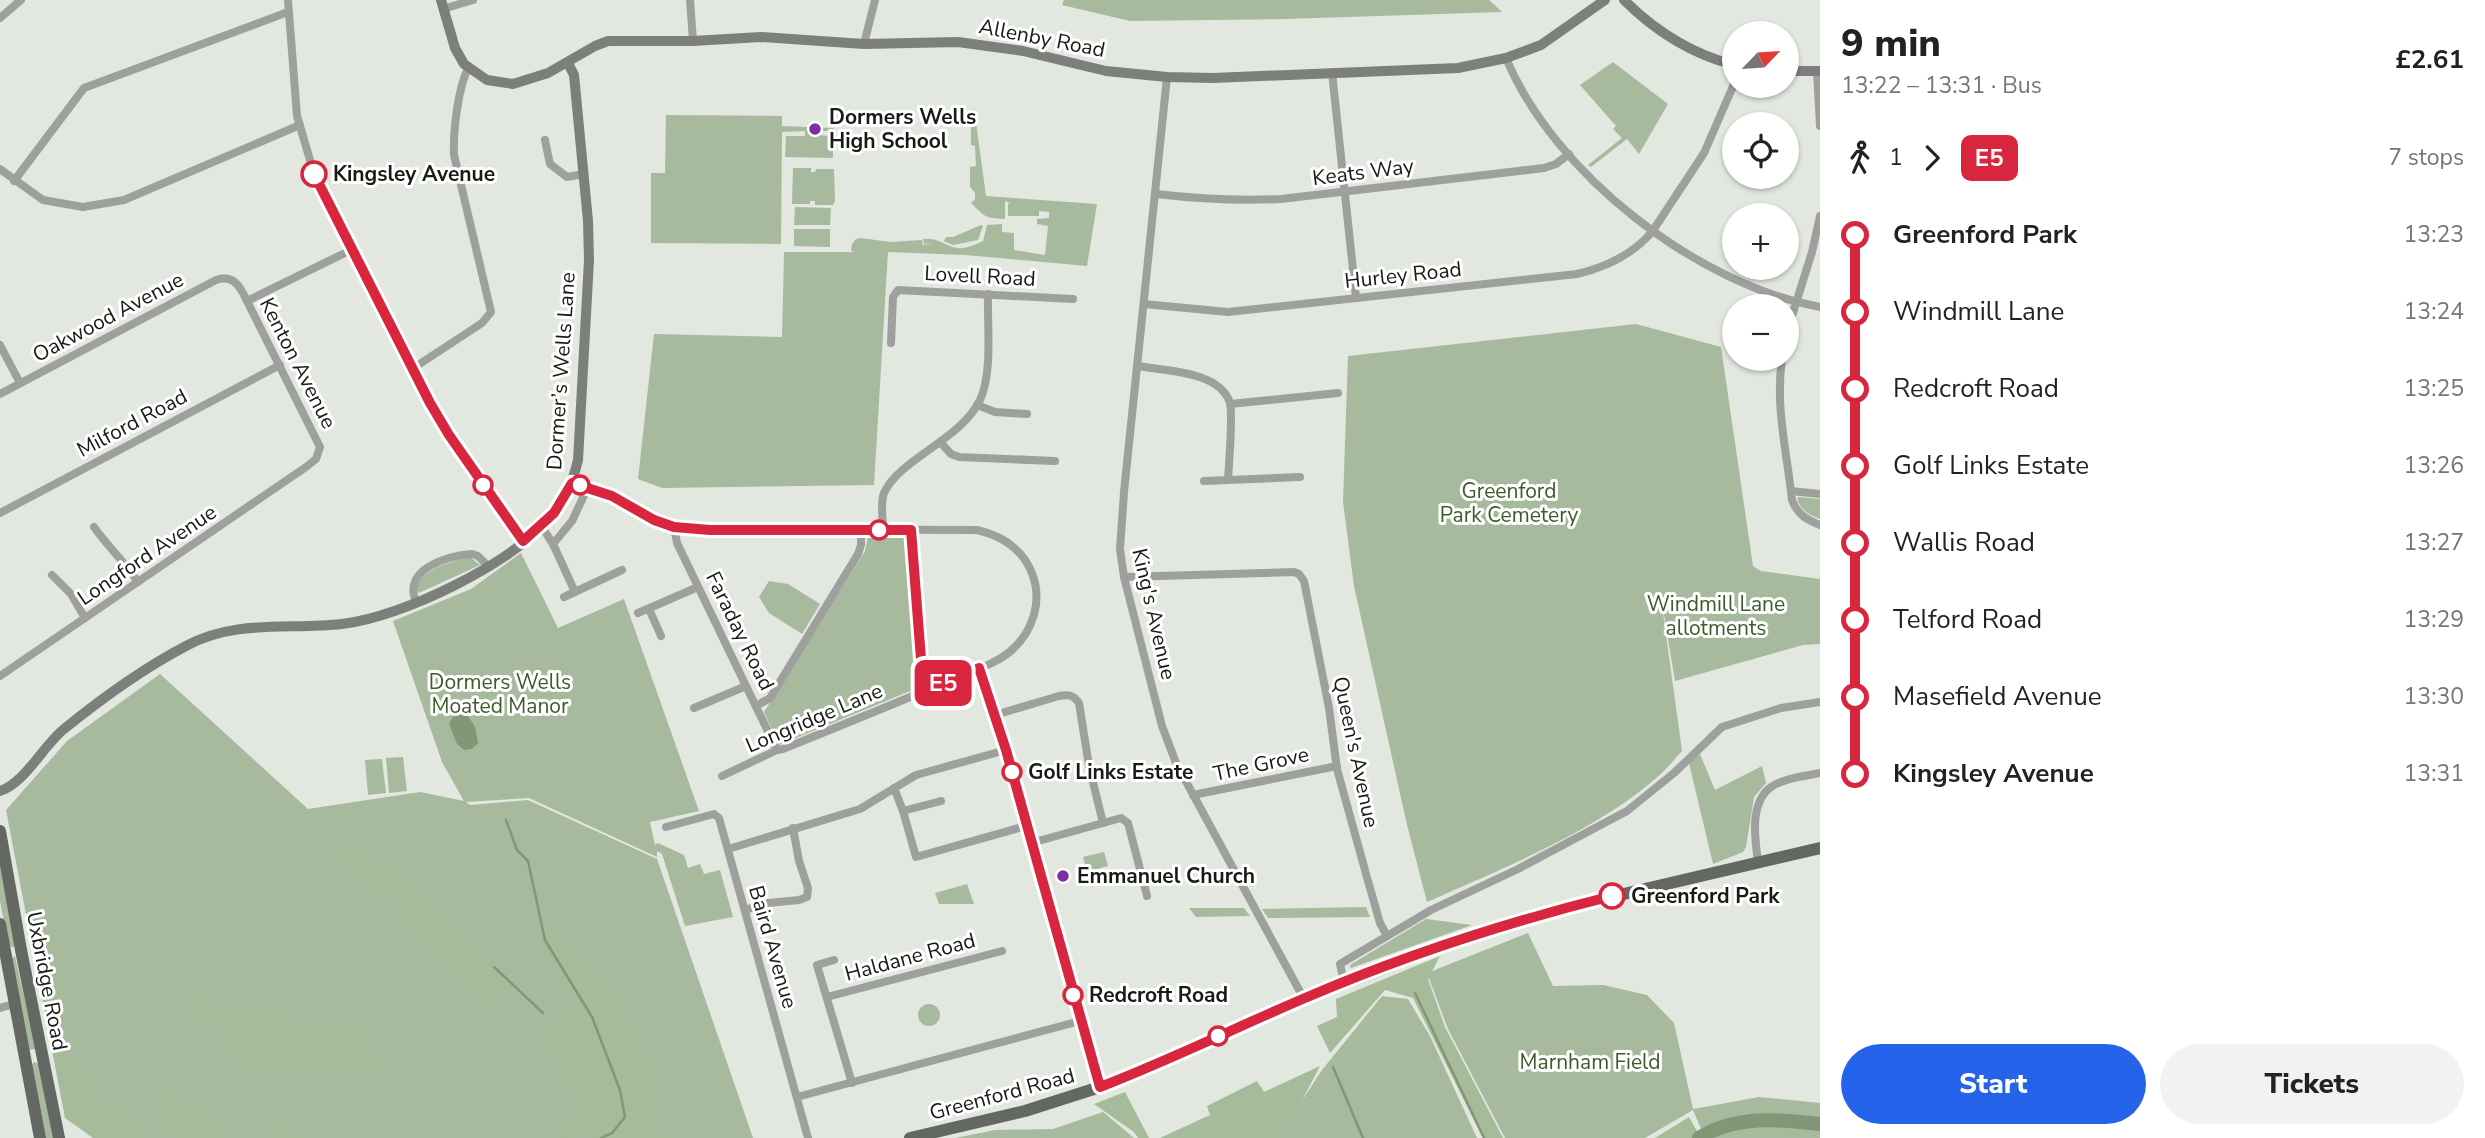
<!DOCTYPE html>
<meta charset="utf-8">
<style>
:root{--surface:#fff;--page:#f2f2f2;--text:#222;--muted:#767676;--accent:#2563eb}
body{margin:0;font-family:"Nunito Sans",sans-serif;background:var(--page);color:var(--text);height:100vh;display:flex;flex-direction:column;font-size:26px;white-space:nowrap}
*{box-sizing:border-box;margin:0}
p{font-size:23px;color:var(--muted)}
.icon{flex:none;width:38px;height:38px;fill:none;stroke:currentColor;stroke-width:2;stroke-linecap:round;stroke-linejoin:round}
.map{position:relative;flex:1;overflow:hidden}
.details{display:flex;flex-direction:column;background:var(--surface);width:665px}
.details>*{flex:none}
.badge{padding:0 14px;border-radius:10px;font-size:24px;line-height:46px}
.needle{width:46px;rotate:65deg}
.controls{position:absolute;left:1722px;top:21px;display:grid;gap:14px}
.controls a{display:grid;place-items:center;width:77px;height:77px;border-radius:50%;background:var(--surface);box-shadow:0 2px 5px #0004;font-size:35px}
.map>.badge{position:absolute;translate:-50% -50%;box-shadow:0 0 0 4px #fff}
.legs{display:flex;align-items:center;gap:10px;height:77px;padding:0 21px;font-size:23px}
.legs p{margin-inline-start:auto}
.overview{display:flex;align-items:center;justify-content:space-between;height:119px;padding:0 21px}
h1{font-size:38px;font-weight:800;line-height:52px}
.button{display:flex;gap:14px;margin-top:auto;padding:14px 21px}
.button a{flex:1;height:80px;border-radius:42px;background:var(--accent);color:#fff;font-size:28px;font-weight:800;line-height:80px;text-align:center}
.button a+a{background:var(--page);color:var(--text)}
ul{padding:0 21px;list-style:none}
li{display:flex;align-items:center;gap:24px;height:77px;font-size:26px}
li i{display:grid;place-items:center;width:10px;height:100%;margin:0 9px;background:currentColor}
li i::after{content:'';width:18px;height:18px;margin:-9px;border:5px solid;border-radius:50%;background:var(--surface)}
li p{margin-inline-start:auto}
li:first-child i{background:linear-gradient(#0000 50%,currentColor 0)}
li:last-child i{background:linear-gradient(currentColor 50%,#0000 0)}
main{display:flex;flex:1;min-height:0}
.map>svg:first-child{display:block}
</style>
<main>
<div class="map">
<svg width="1820" height="1138" viewBox="0 0 1820 1138">
<rect width="100%" height="100%" fill="#e2e7e0"/>
<g fill="#a7ba9d">
<path d="M1064,0H1489L1502,12L1285,19L1130,21L1062,5Z"/>
<path d="M1613,62L1668,104L1639,154L1627,139L1591,167L1588,165L1622,138L1613,129L1616,126L1580,85Z"/>
<path d="M974,108L986,196L1097,204L1087,266L965,255L888,252L874,485L662,488L638,479L654,334L782,337L784,252H855L851,251L852,244L856,239L861,238L890,242L922,240L923,245L934,243L924,244L923,239C949,237 948,259 983,241L987,225L1002,224V232L1014,233V250L1045,255L1048,226L1037,224V219L1049,218V212L1039,211V216H1008V204L1010,203L1005,201V219C985,218 985,217 971,203L975,199V193L970,187V167L976,166L975,146L971,145V118Z"/>
<path d="M666,115L782,116V126L834,128V131H810H813V135L833,136V158L785,157L786,136H805V131L782,132L781,244L651,243V173H665Z"/>
<path d="M793,168H811V172H815L816,169H834L835,201L833,205H815V201H810V204H792Z"/>
<path d="M795,207L831,208L830,225H794Z"/>
<path d="M981,225L983,226L978,240L953,245L944,241L946,237H953Z"/>
<path d="M794,229H830V247L794,246Z"/>
<path d="M1636,324L1721,347L1753,566L1761,571L1820,579V644L1803,645L1675,681L1660,591L1682,751C1673,761 1665,771 1655,779C1594,832 1501,869 1427,902L1407,825L1354,586L1343,502L1348,356Z"/>
<path d="M1799,497L1820,499V519C1809,515 1800,510 1797,498Z"/>
<path d="M906,536L917,657L927,684L779,745L764,712L865,551L868,537Z"/>
<path d="M521,553L558,628L624,599L699,811L650,822L655,845L658,843L684,855L688,868L700,864L704,874L720,870L733,917L685,926L662,854L657,851V857L529,798L466,802L470,805L528,800L657,859L753,1138H93L65,1118L6,810L67,741L160,674L308,809L420,792L464,801L442,762L393,621L471,589Z"/>
<path d="M470,557L480,565L419,593L416,589C421,568 452,562 470,557Z"/>
<path d="M769,581L788,584L820,604L802,634L769,613L759,597Z"/>
<path d="M1700,754L1715,790L1762,766L1766,783L1754,797L1746,847L1743,852L1713,864L1689,763Z"/>
<path d="M403,757L407,791L389,793L386,758Z"/>
<path d="M382,759L386,793L368,795L365,760Z"/>
<path d="M1104,852L1108,866L1087,872L1083,857Z"/>
<path d="M0,859L15,945L13,948L8,944L0,901Z"/>
<path d="M967,884L974,904H939L935,893Z"/>
<path d="M1366,907L1370,917L1268,918L1262,909Z"/>
<path d="M1189,908H1244L1250,916L1196,917Z"/>
<path d="M1426,919L1472,925L1351,968L1350,965Z"/>
<path d="M1528,933L1553,986L1603,985L1647,995L1674,1023L1693,1109L1759,1097L1820,1103V1138H1705L1693,1110L1645,1138H1505L1448,1029L1427,973Z"/>
<path d="M15,956L36,1049L28,1050L11,959Z"/>
<path d="M1382,996L1408,999L1430,1036L1477,1138H1267L1292,1116L1322,1070Z"/>
<circle cx="929" cy="1015" r="11"/>
<path d="M34,1062L39,1064L53,1138H46L32,1065Z"/>
<path d="M1103,1112L1134,1138H955L995,1130L1053,1129Z"/>
</g>
<g fill="#a5bb99">
<path d="M343,844L408,880L449,928L499,968L505,983L497,1005L457,976L423,935L390,899L343,862L329,846Z"/>
<path d="M541,923L552,927L597,984L611,993L617,1010L647,1061L653,1111L666,1138H598L595,1134L561,1138L578,1116L567,1083L547,1041L550,1020L566,1014L577,1017L583,1009L540,936Z"/>
<path d="M1440,956L1428,979L1445,1027L1503,1138H1483L1413,998L1385,990L1330,1053L1317,1026L1337,1017L1336,999Z"/>
<path d="M184,998L252,1009L362,1033L381,1060L370,1081L333,1065L312,1061L299,1078L265,1075L236,1060L226,1035L198,1019Z"/>
<path d="M45,999C60,1035 73,1068 101,1097C116,1111 133,1121 144,1138H96L67,1117Z"/>
<path d="M1320,1066L1294,1116L1269,1138H1160L1210,1115L1207,1106L1257,1081L1264,1092Z"/>
<path d="M167,1091L207,1114L230,1121L232,1129L218,1138H172L161,1120Z"/>
<path d="M1125,1092L1149,1138H1138L1134,1132L1094,1104Z"/>
<path d="M275,1117L296,1129L301,1138H275Z"/>
<path d="M1689,1117L1698,1133L1694,1138H1655Z"/>
</g>
<path fill="#819776" d="M455,713L467,714L475,727L478,743L472,749L464,750L457,744L449,724Z"/>
<g fill="none" stroke-linecap="round" stroke-linejoin="round">
<g stroke="#819776" stroke-width="2.5">
<path d="M506,820L517,850L528,861L545,940L592,1017L620,1090L625,1117L612,1133L601,1138"/>
<path d="M494,967L543,1013"/>
<path d="M1415,993L1484,1138"/>
<path d="M1333,1067L1363,1138"/>
</g>
<path stroke="#819776" stroke-width="14" d="M1699,1138C1735,1115 1779,1119 1820,1124"/>
<g stroke="#9ea09e" stroke-width="8">
<path d="M288,0L297,116L315,177L430,403L448,435L523,541"/>
<path d="M690,0L693,41"/>
<path d="M443,9L473,0"/>
<path d="M0,18L21,0"/>
<path d="M864,44L875,0"/>
<path d="M1506,58C1554,174 1698,285 1820,307"/>
<path d="M1817,71L1820,126"/>
<path d="M1332,72L1356,298"/>
<path d="M1167,77L1124,492L1120,549L1124,577L1162,726L1176,763L1304,999"/>
<path d="M545,140L550,164L567,177L583,174"/>
<path d="M0,169L43,200L83,207L124,200L300,125"/>
<path d="M14,181L84,88L288,12"/>
<path d="M1156,194C1199,199 1238,201 1281,199L1544,168L1556,164L1569,154"/>
<path d="M247,301L351,250"/>
<path d="M1144,304L1228,312L1577,274C1607,267 1632,255 1652,232L1704,153L1734,84"/>
<path d="M1787,332L1812,252L1820,216"/>
<path d="M891,343L893,297L898,290L1073,299"/>
<path d="M0,345L20,383"/>
<path d="M1782,359C1775,406 1787,453 1792,500C1797,514 1807,520 1820,525"/>
<path d="M1138,366C1166,371 1220,371 1230,403C1233,416 1229,463 1228,480"/>
<path d="M412,369L482,323L491,312L454,155C453,131 458,89 468,68"/>
<path d="M0,394L216,280C230,275 237,282 243,293L320,447L316,459L306,467L0,676"/>
<path d="M1230,404L1338,393"/>
<path d="M977,405L995,412L1027,414"/>
<path d="M941,443L951,454L959,457L1055,461"/>
<path d="M1204,481L1300,477"/>
<path d="M572,483L612,496L663,524L693,529L977,530C1003,536 1024,550 1033,576C1042,602 1033,630 1013,649C996,665 968,672 946,682C892,705 837,727 783,749L777,750L722,776"/>
<path d="M1791,491L1820,494"/>
<path d="M0,513L280,365"/>
<path d="M94,527C108,547 125,562 138,582"/>
<path d="M542,527L553,544"/>
<path d="M674,527L677,543L777,750"/>
<path d="M883,530C883,519 880,503 884,493C898,460 961,440 980,400C993,372 987,325 988,294"/>
<path d="M911,530L921,659L932,688"/>
<path d="M52,575L71,594L85,618"/>
<path d="M1124,577L1294,572L1299,574L1304,581L1329,708L1337,769L1368,881L1380,923L1387,936"/>
<path d="M575,592L553,544L572,521L588,487"/>
<path d="M564,597L622,570"/>
<path d="M416,602C402,569 447,556 472,554L478,556L488,566"/>
<path d="M649,609L661,636"/>
<path d="M638,613L698,587"/>
<path d="M979,668L1006,750L1100,1087"/>
<path d="M756,706L770,698L858,554L861,545V530"/>
<path d="M694,708L746,686"/>
<path d="M995,715L1059,696C1069,694 1073,695 1079,703L1089,766L1103,823"/>
<path d="M894,788L903,811L916,857L1026,826"/>
<path d="M1193,795L1337,766"/>
<path d="M903,811L941,801"/>
<path d="M666,827L714,814L719,818L808,1138"/>
<path d="M1031,843L1121,818L1128,823L1147,896"/>
<path d="M728,849L860,809L916,775L1006,750"/>
<path d="M1758,862C1755,839 1749,803 1771,787C1784,778 1805,776 1820,773"/>
<path d="M745,910L768,903L799,900L807,897L808,888L799,861L793,828"/>
<path d="M834,960L817,965L852,1083"/>
<path d="M1344,982L1340,964L1431,910L1518,869L1627,811L1674,773L1722,727L1781,708L1820,702"/>
<path d="M827,997L1002,951"/>
<path d="M0,1008L14,1004"/>
<path d="M797,1097L1080,1021"/>
</g>
<g stroke="#7c7f7b" stroke-width="10">
<path d="M441,0L455,48L464,64L487,80L513,84L548,73L595,46L608,41H693L761,37L864,44L958,42L1023,51L1106,71L1167,77L1213,78L1458,68L1506,58L1541,45L1605,0"/>
<path d="M1624,0C1655,31 1692,54 1734,65"/>
<path d="M1787,71H1820"/>
<path d="M0,791C25,783 42,747 64,729C101,699 144,668 186,646C235,619 289,630 342,624C405,616 509,565 551,517C566,501 573,481 578,460L589,260L588,221L574,75L568,63"/>
</g>
<g stroke="#646863" stroke-width="12">
<path d="M0,831L21,950L59,1138"/>
<path d="M0,924L40,1138"/>
<path d="M910,1138L1025,1111L1100,1087L1304,999L1453,942L1594,901L1820,848"/>
</g>
</g>
<g fill="none" stroke-linecap="round" stroke-linejoin="round">
<defs>
<path id="line-1" d="M314,174L430,403L449,435L523,541L554,513L572,483L612,496L654,520L674,527L710,530H911L921,659L932,688L979,668L1006,750L1100,1087C1170,1060 1237,1027 1305,998C1403,956 1508,922 1612,896"/>
</defs>
<use href="#line-1" stroke="#fff" stroke-width="16"/>
<use href="#line-1" stroke="#d7263d" stroke-width="10"/>
</g>
<g fill="#7f2e9e" stroke="#fff" stroke-width="2.5">
<circle cx="815" cy="129" r="7"/>
<circle cx="1063" cy="876" r="7"/>
</g>
<g fill="#fff" stroke="#d7263d" stroke-width="3.5">
<circle cx="314" cy="174" r="12"/>
<circle cx="483" cy="485" r="9"/>
<circle cx="580" cy="485" r="9"/>
<circle cx="879" cy="530" r="9"/>
<circle cx="1012" cy="772" r="9"/>
<circle cx="1612" cy="896" r="12"/>
<circle cx="1073" cy="995" r="9"/>
<circle cx="1218" cy="1036" r="9"/>
</g>
<g text-anchor="middle" stroke-width="6" stroke-linejoin="round" paint-order="stroke">
<g font-size="21" fill="#181a17" stroke="#fff">
<text transform="translate(1042 38) rotate(11)" y="7">Allenby Road</text>
<text transform="translate(1363 172) rotate(-7)" y="7">Keats Way</text>
<text transform="translate(1403 275) rotate(-6)" y="7">Hurley Road</text>
<text transform="translate(980 276) rotate(3)" y="7">Lovell Road</text>
<text transform="translate(108 317) rotate(-28)" y="7">Oakwood Avenue</text>
<text transform="translate(298 363) rotate(63)" y="7">Kenton Avenue</text>
<text transform="translate(561 371) rotate(-86)" y="7">Dormer’s Wells Lane</text>
<text transform="translate(132 423) rotate(-28)" y="7">Milford Road</text>
<text transform="translate(147 555) rotate(-34)" y="7">Longford Avenue</text>
<text transform="translate(1154 614) rotate(77)" y="7">King's Avenue</text>
<text transform="translate(740 631) rotate(64)" y="7">Faraday Road</text>
<text transform="translate(814 718) rotate(-23)" y="7">Longridge Lane</text>
<text transform="translate(1356 752) rotate(78)" y="7">Queen's Avenue</text>
<text transform="translate(1261 764) rotate(-12)" y="7">The Grove</text>
<text transform="translate(773 947) rotate(74)" y="7">Baird Avenue</text>
<text transform="translate(910 957) rotate(-15)" y="7">Haldane Road</text>
<text transform="translate(47 981) rotate(79)" y="7">Uxbridge Road</text>
<text transform="translate(1002 1094) rotate(-15)" y="7">Greenford Road</text>
</g>
<g font-size="21" font-weight="bold" fill="#181a17" stroke="#fff" text-anchor="start">
<text x="829" y="124">Dormers Wells<tspan x="829" dy="24">High School</tspan></text>
<text x="1077" y="883">Emmanuel Church</text>
</g>
<g font-size="21" font-weight="bold" fill="#181a17" stroke="#fff" text-anchor="start">
<text x="333" y="181">Kingsley Avenue</text>
<text x="1028" y="779">Golf Links Estate</text>
<text x="1631" y="903">Greenford Park</text>
<text x="1089" y="1002">Redcroft Road</text>
</g>
<g font-size="21" fill="#3c5b29" stroke="#fff">
<text x="1509" y="498">Greenford<tspan x="1509" dy="24">Park Cemetery</tspan></text>
<text x="1716" y="611">Windmill Lane<tspan x="1716" dy="24">allotments</tspan></text>
<text x="500" y="689">Dormers Wells<tspan x="500" dy="24">Moated Manor</tspan></text>
<text x="1590" y="1069">Marnham Field</text>
</g>
</g>
</svg>
<div class="controls">
<a><svg class="needle" viewBox="-14 -14 28 28"><path d="M0-13l5 13h-10z" fill="#e53935"/><path d="M0 13l5-13h-10z" fill="#767676"/></svg></a>
<a><svg class="icon" aria-label="locate" viewBox="0 0 24 24"><circle cx="12" cy="12" r="6"/><path d="M12 2v4M12 18v4M2 12h4M18 12h4"/></svg></a>
<a>+</a>
<a>−</a>
</div>
<b class="badge" style="left:943px;top:683px;background:#d7263d;color:#fff">E5</b>
</div>
<section class="details">
<div class="overview"><div><h1>9 min</h1><p>13:22 – 13:31 · Bus</p></div><b>£2.61</b></div>
<div class="legs"><svg class="icon" aria-label="walk" viewBox="0 0 24 24"><circle cx="13" cy="4" r="2"/><path d="M13 8l-2 6 4 7M11 14l-3 7M7 12l3-4h3l4 4"/></svg>1<svg class="icon" aria-label="forward" viewBox="0 0 24 24"><path d="M9 5l7 7-7 7"/></svg><b class="badge" style="background:#d7263d;color:#fff">E5</b><p>7 stops</p></div>
<ul>
<li><i style="color:#d7263d"></i><b>Greenford Park</b><p>13:23</p></li>
<li><i style="color:#d7263d"></i><span>Windmill Lane</span><p>13:24</p></li>
<li><i style="color:#d7263d"></i><span>Redcroft Road</span><p>13:25</p></li>
<li><i style="color:#d7263d"></i><span>Golf Links Estate</span><p>13:26</p></li>
<li><i style="color:#d7263d"></i><span>Wallis Road</span><p>13:27</p></li>
<li><i style="color:#d7263d"></i><span>Telford Road</span><p>13:29</p></li>
<li><i style="color:#d7263d"></i><span>Masefield Avenue</span><p>13:30</p></li>
<li><i style="color:#d7263d"></i><b>Kingsley Avenue</b><p>13:31</p></li>
</ul>
<div class="button"><a>Start</a><a>Tickets</a></div>
</section>
</main>
